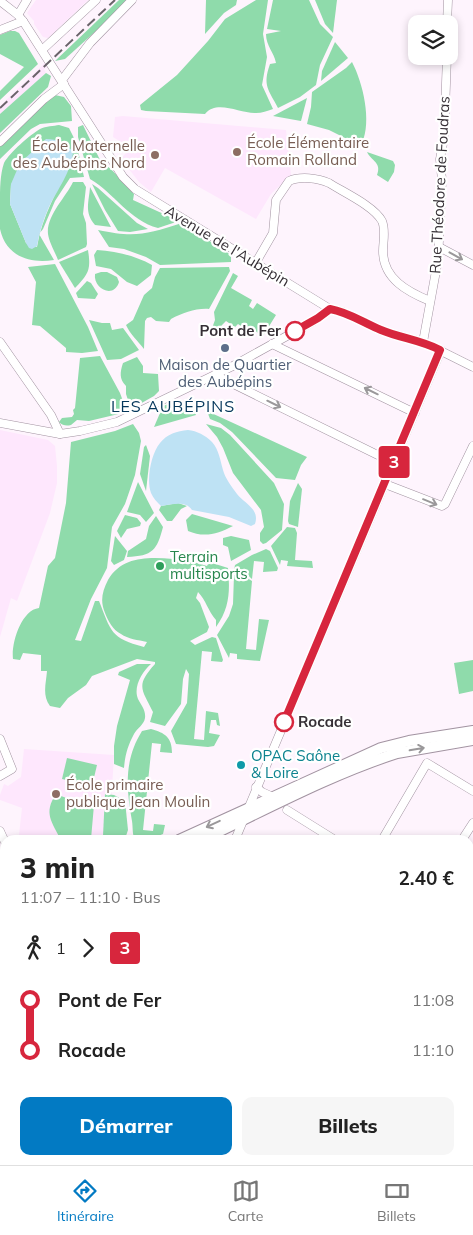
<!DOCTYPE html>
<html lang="fr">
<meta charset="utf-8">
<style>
:root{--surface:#fff;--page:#f6f6f6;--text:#222;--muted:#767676;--line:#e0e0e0;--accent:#027ac3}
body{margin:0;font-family:Mulish,sans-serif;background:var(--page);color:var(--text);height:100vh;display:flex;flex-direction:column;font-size:19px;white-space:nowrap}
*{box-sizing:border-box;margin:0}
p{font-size:16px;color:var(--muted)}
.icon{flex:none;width:28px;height:28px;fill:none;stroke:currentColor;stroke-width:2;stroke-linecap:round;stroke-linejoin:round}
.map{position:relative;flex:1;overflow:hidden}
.panel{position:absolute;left:0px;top:835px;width:474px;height:330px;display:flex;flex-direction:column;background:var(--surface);border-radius:15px 15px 0 0;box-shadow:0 2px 8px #0003}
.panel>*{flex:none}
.badge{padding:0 10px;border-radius:4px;font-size:18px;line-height:32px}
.buttons{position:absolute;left:408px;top:15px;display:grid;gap:10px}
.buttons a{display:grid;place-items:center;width:50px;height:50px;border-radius:10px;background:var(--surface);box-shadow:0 2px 8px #0003;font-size:25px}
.map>.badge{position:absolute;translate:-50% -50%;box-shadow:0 0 0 2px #fff}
.legs{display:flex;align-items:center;gap:8px;height:55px;padding:0 20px;font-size:16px}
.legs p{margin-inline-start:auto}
.head{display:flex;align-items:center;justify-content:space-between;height:85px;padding:0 20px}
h1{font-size:28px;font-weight:800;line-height:38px}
.primary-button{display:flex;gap:10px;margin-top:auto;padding:10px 20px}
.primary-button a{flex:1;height:58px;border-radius:10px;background:var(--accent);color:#fff;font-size:20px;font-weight:800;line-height:58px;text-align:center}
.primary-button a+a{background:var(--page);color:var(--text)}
ul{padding:0 20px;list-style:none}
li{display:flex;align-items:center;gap:18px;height:50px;font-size:19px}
li i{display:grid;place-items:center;width:8px;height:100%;margin:0 6px;background:currentColor}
li i::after{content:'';width:12px;height:12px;margin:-6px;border:4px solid;border-radius:50%;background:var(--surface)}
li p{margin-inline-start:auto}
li:first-child i{background:linear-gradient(#0000 50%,currentColor 0)}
li:last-child i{background:linear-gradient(currentColor 50%,#0000 0)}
.tabs{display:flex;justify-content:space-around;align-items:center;height:70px;border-top:1px solid var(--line);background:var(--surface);font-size:14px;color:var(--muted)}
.tabs a{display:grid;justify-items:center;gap:2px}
.tabs .on{color:var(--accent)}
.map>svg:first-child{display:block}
</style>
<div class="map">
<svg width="473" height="1165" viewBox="0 0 473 1165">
<rect width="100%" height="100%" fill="#fef4fd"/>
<g fill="#fee7fd">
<path d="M36,0H88L48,38L43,37L34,24V21L27,13Z"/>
<path d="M48,60L50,64L44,69L46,73L0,114V106Z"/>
<path d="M123,116L286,130L291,175L271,194L256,219L165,168L151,192L139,182L121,159L130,148L113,137L115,117Z"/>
<path d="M0,430L48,440L55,446L57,466V483L50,513L17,601L11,598L0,637Z"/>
<path d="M24,749L114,755L109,840H47L46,838L19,835L22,808L0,800V795L4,784L8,786L21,777Z"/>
</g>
<g fill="#8fdbab" fill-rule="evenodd">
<path d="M119,0H127L97,30L65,59L55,61Z"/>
<path d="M206,0H237L236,5L224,13L205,34Z"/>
<path d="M256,0H268L263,34L267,57L262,85L273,109C267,111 262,113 256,113C241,114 217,99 205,114L146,111L141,110L140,105L177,75L208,41L225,19Z"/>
<path d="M273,0H309L320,24L333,37L320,65L316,85L300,97L278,108C269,90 262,86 270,64L276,63C274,52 266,46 266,34L281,31L267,29Z"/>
<path d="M315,0H337L333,33L325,24Z"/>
<path d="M10,31H15L19,33L38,64L0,100V91L24,67L0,54V35Z"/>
<path d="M335,42L348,58L321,81L322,71Z"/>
<path d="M352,62C363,83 372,121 362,143L351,141L329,130L307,124L311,107L312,92L346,68Z"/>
<path d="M46,73L51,76L48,87L0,133V114Z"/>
<path d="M55,95L64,97L71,106L72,121L40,124L31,129L0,159V146L51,98Z"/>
<path d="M307,98L301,121L273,116Z"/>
<path d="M59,125L69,128L76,142L84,177L70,178L55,201L43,229L39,234L54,260C29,264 6,256 0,229C0,220 0,210 0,202C0,189 0,175 4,163C10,152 30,135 40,129C46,126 54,126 59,125ZM72,161C58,189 42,216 37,247L26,243L10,204L11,184Z"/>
<path d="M83,125L101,162L111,169L134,194L133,200L179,221L158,228C130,221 114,193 90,179L78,137V127Z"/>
<path d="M367,152L393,161L395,165L394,172L388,182L377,175C382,162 371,161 367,152Z"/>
<path d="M73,182H83L86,187L83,214L86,223L87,244L86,247L58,260C55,252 49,242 48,234C46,216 66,197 73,182Z"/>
<path d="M92,184L98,188L137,223L148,229L130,232L118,231L105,210Z"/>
<path d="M90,187L111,227L95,225C84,212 89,202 90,187Z"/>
<path d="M182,223L231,255V262L160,265L146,257L124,249L109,247L98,230C135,238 147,234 182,223Z"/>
<path d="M88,250C91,270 89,273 75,288L59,262Z"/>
<path d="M97,250C116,251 136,256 152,265L151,275L137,286L127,282L111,269L96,266L94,255Z"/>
<path d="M55,264L88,327L98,351L82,353L66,352V348L40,326L32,325L36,282L28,267Z"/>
<path d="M229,267L230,271L209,309C196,308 183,313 171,319L169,322L156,321L151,317L147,318L145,321L144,349C138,341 130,334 126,325L133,320L144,295L152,288L155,277L160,268Z"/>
<path d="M101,272H107L117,277L119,282C114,299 93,289 95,274Z"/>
<path d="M233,273L238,276L231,288L252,300L249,306L253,309L257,303L276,315L263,336L252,329L250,332L238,324L235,327L226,321L221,326L216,328L215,331H211L215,320L214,312Z"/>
<path d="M87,281L91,283L98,294L95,299L78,298L76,293Z"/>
<path d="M89,320L102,323H110L112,330L123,328L139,350L121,359L107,360Z"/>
<path d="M100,356L120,393L127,412L89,421L77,420L71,425C67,426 63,426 59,422L62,418L72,417L74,414L73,410L75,408L80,358Z"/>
<path d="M137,357L143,366V373L158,374L159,391L154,396L131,409L126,394V386C119,379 120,372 123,363Z"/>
<path d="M179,400L194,409L196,415L154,427L163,406Z"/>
<path d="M207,411L307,457L301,465L295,480L276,478L232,432L220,423L210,419Z"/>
<path d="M133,424L139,433L141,441L135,475L125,504L112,527L107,568L91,599L75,640L81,641L95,601H99C111,631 110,638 144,647L147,642C138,640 128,639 121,634C113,630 108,621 105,613C100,601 102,592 108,580C122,556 149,557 173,559C185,561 196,562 207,566L209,562L228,568C230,590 230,608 216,627V620C208,611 206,600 198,592L196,598L200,603L209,627L207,632L190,641L195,645L212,637L216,638L223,660L222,662L211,661L212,652L202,651L194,739L204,740L206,711L218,713L220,726L217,725L216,720H211L209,733L220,735L214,746L208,747L176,744L171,731L187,703L189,674L186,669L183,679L181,704L165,726L150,722L153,712C142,689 135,686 155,664V662L137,659L92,676L86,685L68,698L60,708L50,706C42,695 46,684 47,671H41V655L23,653L20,660L13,659C11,644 21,610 39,608L48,566L55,558L66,503L71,442L115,431Z"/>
<path d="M206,424L221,428L230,435L274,483L284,504L282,530L266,543L263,544L260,541V533L264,527L261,510L233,473L223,448L217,437Z"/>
<path d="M146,445L150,456L146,491L140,474L144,447Z"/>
<path d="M138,482L154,513L146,522L140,515L127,512Z"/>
<path d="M298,483L302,489L298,527L289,524L288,521L290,501Z"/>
<path d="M178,503L187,506L181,509L172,521H167L159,510L161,506Z"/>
<path d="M192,514L233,526C218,534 204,538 188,531L186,520Z"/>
<path d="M125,515L137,518L141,523L140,526L127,529L121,538L117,531Z"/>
<path d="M156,516L163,527C157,550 153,556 127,557L128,551L146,539L149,526Z"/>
<path d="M287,527L295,528L297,533L295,560L312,561L313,568L287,566L288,561L281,560L280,565L271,546Z"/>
<path d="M115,536L127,551L124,560L114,565L111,561Z"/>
<path d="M231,536L249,540L251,550L231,561L228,547L223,545V538Z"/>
<path d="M266,549L270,551L278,568L277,571L263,572L264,562L254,561L252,579L244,572L234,570L235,565L252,555Z"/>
<path d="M234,575H242L252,581L246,649L256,650L259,619L269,620L260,661L237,659V654L230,653L229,658L217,635L229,616L233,604Z"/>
<path d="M473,660V691L459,694L454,663Z"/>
<path d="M137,664H151C142,672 133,687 138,699C141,705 146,710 145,718C144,725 137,728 134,734C128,745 125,755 124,768L114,764V746L117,726L130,680L118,675L119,672Z"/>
<path d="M151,729C165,733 172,737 172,753L160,752L161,744L152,743L143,830L153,831L154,824L165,825L163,834L148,840H135C132,834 133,827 132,821C126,788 124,760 142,731Z"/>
<path d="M67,758L97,765L92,786L62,779Z"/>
<path d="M56,794L87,806L89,802L94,805L91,839L76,837L61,840C52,822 43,813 56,794Z"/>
<path d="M105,794L114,795L125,801L128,830L125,839L103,836Z"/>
<path d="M469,848H473V933L469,930Z"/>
<path d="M5,936V996H0V939Z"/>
</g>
<g fill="#bee2f4">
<path d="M46,139C58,139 64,143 73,151C72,171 57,190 48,209C43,221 39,233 37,246L32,249L29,248L26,243L10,204L11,184L20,163Z"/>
<path d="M188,430C197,431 205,435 212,442C219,450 220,460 223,470C225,478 232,487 237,494C245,504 260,509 255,524L251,526L229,517L192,510C185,500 172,505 161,506C157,502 153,498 151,493C146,480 151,454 160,443C167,434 177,431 188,430Z"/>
</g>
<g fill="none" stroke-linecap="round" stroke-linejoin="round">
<defs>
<g id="minor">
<path d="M0,1L18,15L23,21L123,177L135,189L330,309L343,312L382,331L423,342L473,367"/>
<path d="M18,15L27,0"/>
<path d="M447,24L448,0"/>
<path d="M0,30L23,21"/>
<path d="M42,50L96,0"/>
<path d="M62,80L90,43L132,0"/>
<path d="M0,142L44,99L64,84"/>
<path d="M439,247L473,265"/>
<path d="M255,264L273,233L276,200L289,181C300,176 318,178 329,183C343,192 374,206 382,221C386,230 383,242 383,251C383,279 408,292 430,301"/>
<path d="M0,342L51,415L60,434"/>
<path d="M423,342L438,260L442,180L440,159L444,138L447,56"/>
<path d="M272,344L415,413"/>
<path d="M215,375L394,463"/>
<path d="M0,423L60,434L80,431L117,422L231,367L314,321L330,309"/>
<path d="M385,484L442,506L445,504L473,446"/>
<path d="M0,739L12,769L0,776"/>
<path d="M256,787L262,792L273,797"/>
<path d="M287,810L335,840"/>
<path d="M0,831L5,842"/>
<path d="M235,840L441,350"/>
<path d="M382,840L427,763L473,791"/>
<path d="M462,840L473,823"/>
<path d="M469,996L473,986"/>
<path d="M0,1001H5"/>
<path d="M469,1096L473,1098"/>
<path d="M0,1119L5,1130"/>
<path d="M18,1160L21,1165"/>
<path d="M208,1160L210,1165"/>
<path d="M297,1160L299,1165"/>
<path d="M127,1165L140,1160"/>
<path d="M363,1165L364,1160"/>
<path d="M462,1165L473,1161"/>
</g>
<g id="major">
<path d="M179,840L381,748L409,741L473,731"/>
<path d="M201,840C265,810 329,775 397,753L473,740"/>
<path d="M0,857L5,866"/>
<path d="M0,898L5,909"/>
<path d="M0,920L5,918"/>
<path d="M0,930L5,928"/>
<path d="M116,1160L118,1165"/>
</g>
</defs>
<use href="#minor" stroke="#a293a1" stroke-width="9"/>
<use href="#major" stroke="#a293a1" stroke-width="12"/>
<use href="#minor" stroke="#fff" stroke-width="8"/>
<use href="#major" stroke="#fff" stroke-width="10"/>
<path stroke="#6a636a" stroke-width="2" stroke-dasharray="10 5" stroke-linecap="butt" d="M0,108L115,0"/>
</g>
<defs><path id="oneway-shaft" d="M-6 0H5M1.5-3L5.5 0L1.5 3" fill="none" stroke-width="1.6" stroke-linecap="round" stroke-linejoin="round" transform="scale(1.25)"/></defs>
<g stroke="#9a989a">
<use href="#oneway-shaft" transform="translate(456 256) rotate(29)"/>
<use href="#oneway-shaft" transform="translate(371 391) rotate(-154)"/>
<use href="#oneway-shaft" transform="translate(274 404) rotate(26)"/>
<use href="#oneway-shaft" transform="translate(430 502) rotate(22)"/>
<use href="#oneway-shaft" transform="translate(417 749) rotate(-10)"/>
<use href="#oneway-shaft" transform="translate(213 824) rotate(155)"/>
</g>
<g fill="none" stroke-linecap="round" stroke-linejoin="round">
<defs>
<path id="line-1" d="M284,722L440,350C421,340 400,338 381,330C364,323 348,312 330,309L318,318L295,331"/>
</defs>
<use href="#line-1" stroke="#fff" stroke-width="11"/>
<use href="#line-1" stroke="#d7263d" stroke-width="8"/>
</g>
<g fill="#8d6e63" stroke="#fff" stroke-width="2">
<circle cx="237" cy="152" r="5"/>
<circle cx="155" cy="155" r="5"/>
<circle cx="56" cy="794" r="5"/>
</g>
<g fill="#fff" stroke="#d7263d" stroke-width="2.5">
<circle cx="295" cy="331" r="9"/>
<circle cx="284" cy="722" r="9"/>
</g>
<circle fill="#5c6f8a" stroke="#fff" stroke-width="2" cx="225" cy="348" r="5"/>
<circle fill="#2e9e5b" stroke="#fff" stroke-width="2" cx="160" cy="566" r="5"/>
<circle fill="#0f9aa8" stroke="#fff" stroke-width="2" cx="241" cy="765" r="5"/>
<g text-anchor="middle" stroke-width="4.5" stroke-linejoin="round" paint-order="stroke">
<g font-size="15" fill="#785e54" stroke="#fff" text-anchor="start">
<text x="247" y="148">École Élémentaire<tspan x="247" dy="17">Romain Rolland</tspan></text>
<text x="145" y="151" text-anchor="end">École Maternelle<tspan x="145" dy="17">des Aubépins Nord</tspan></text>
<text x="66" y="790">École primaire<tspan x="66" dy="17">publique Jean Moulin</tspan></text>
</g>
<g font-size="15" fill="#363036" stroke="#fff">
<text transform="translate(440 185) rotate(-87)" y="5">Rue Théodore de Foudras</text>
<text transform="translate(227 246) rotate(31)" y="5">Avenue de l'Aubépin</text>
</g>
<g font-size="15" font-weight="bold" fill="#363036" stroke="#fff" text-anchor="end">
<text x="281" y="336">Pont de Fer</text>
<text x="298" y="727" text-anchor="start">Rocade</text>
</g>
<g font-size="15" fill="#4e5e75" stroke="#fff">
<text x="225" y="370">Maison de Quartier<tspan x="225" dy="17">des Aubépins</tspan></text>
</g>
<g font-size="15" fill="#27864d" stroke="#fff" text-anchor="start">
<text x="170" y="562">Terrain<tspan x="170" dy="17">multisports</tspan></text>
</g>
<g font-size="15" fill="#0d838f" stroke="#fff" text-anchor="start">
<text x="251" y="761">OPAC Saône<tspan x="251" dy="17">&amp; Loire</tspan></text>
</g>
<g font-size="16" letter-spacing="1" fill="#05375b" stroke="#fff">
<text x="173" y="412">LES AUBÉPINS</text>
</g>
</g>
</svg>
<div class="buttons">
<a><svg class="icon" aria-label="layers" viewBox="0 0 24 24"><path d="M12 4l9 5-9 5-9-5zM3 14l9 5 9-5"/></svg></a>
</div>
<b class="badge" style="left:394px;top:462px;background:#d7263d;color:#fff">3</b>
<section class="panel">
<div class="head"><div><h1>3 min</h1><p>11:07 – 11:10 · Bus</p></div><b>2.40 €</b></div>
<div class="legs"><svg class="icon" aria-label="walk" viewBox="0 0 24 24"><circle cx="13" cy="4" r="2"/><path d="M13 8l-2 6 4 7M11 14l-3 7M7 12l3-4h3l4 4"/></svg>1<svg class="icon" aria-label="forward" viewBox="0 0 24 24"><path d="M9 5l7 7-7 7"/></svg><b class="badge" style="background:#d7263d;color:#fff">3</b></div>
<ul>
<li><i style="color:#d7263d"></i><b>Pont de Fer</b><p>11:08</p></li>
<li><i style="color:#d7263d"></i><b>Rocade</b><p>11:10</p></li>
</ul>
<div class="primary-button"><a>Démarrer</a><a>Billets</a></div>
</section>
</div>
<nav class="tabs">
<a class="on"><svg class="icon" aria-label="directions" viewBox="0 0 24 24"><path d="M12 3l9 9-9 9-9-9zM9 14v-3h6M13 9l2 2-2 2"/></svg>Itinéraire</a>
<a><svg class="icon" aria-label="map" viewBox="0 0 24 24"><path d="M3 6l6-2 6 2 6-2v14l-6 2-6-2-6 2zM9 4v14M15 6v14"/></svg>Carte</a>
<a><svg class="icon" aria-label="tickets" viewBox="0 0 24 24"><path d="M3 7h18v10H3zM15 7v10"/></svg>Billets</a>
</nav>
